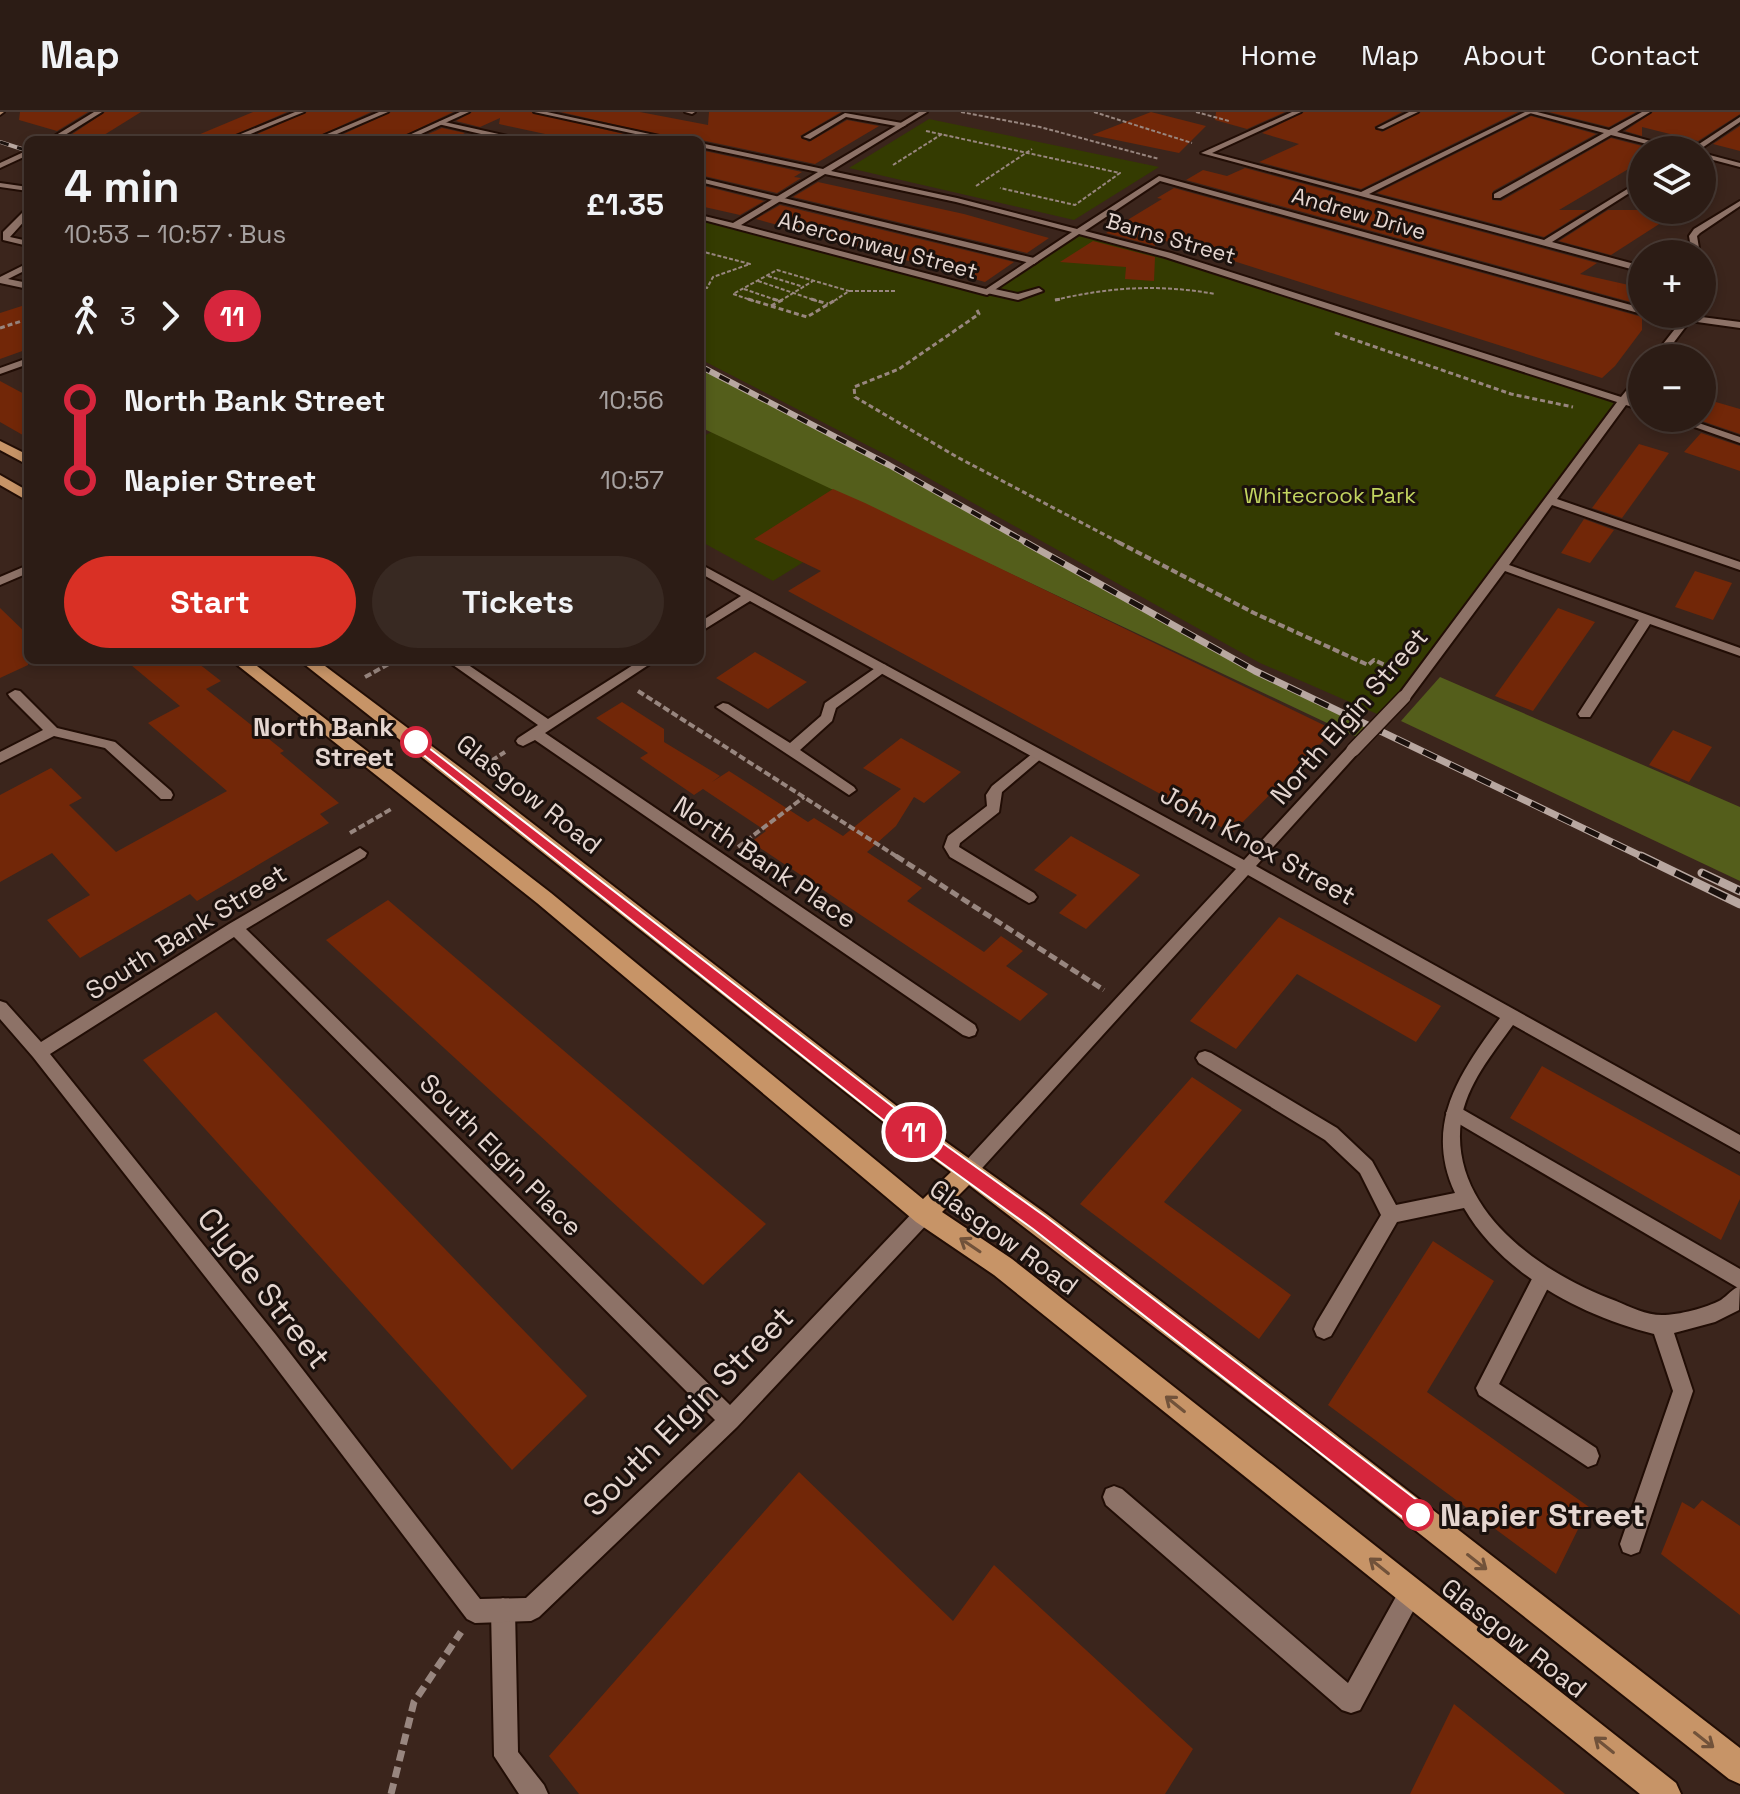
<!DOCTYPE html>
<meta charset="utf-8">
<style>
:root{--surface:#2c1c15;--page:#382922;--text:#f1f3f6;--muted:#a6a1a0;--line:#483a34;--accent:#d93025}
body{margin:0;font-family:"Space Grotesk",sans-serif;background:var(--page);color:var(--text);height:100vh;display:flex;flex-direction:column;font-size:30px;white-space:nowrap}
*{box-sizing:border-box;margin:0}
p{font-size:26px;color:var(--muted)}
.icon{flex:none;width:44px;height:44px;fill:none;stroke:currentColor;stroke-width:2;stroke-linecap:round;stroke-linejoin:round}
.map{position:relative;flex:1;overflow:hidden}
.side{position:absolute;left:24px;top:24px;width:680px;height:528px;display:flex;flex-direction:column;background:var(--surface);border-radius:12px;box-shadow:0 4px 12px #0003,0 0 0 2px var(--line)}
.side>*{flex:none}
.badge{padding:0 16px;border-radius:26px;font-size:28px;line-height:52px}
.buttons{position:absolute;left:1628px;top:24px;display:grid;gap:16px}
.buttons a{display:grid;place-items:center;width:88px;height:88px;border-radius:50%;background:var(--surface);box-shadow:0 4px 12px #0003,0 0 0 2px var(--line);font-size:40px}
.map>.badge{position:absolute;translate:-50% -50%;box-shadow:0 0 0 4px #fff}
.legs{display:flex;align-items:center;gap:12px;height:88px;padding:0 40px;font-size:26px}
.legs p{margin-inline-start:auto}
.head{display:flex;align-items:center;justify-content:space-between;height:136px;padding:0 40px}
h1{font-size:44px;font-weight:800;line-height:60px}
.cta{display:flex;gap:16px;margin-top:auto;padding:16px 40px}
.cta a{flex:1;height:92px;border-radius:48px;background:var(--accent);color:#fff;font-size:32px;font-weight:800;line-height:92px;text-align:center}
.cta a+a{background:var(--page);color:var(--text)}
ul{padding:0 40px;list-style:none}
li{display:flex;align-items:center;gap:28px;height:80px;font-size:30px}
li i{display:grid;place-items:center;width:12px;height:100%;margin:0 10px;background:currentColor}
li i::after{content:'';width:20px;height:20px;margin:-10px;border:6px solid;border-radius:50%;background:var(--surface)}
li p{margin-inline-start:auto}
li:first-child i{background:linear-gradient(#0000 50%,currentColor 0)}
li:last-child i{background:linear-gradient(currentColor 50%,#0000 0)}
header{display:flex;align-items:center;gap:48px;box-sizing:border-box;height:112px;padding:0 40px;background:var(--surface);border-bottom:2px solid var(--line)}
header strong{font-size:38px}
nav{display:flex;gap:44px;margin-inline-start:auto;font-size:28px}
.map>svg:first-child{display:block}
</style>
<header>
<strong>Map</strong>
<nav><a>Home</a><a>Map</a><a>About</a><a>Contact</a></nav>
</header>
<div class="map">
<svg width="1740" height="1682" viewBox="0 0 1740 1682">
<rect width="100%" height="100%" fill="#3b251c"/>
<g fill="#343b01">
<path d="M929,7L1159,55L1074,108L849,56Z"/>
<path d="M700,105L987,180L1078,118L1168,143L1623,289L1384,605L1260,551L898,349L700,247Z"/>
<path d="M711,320L884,400L773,469L700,429V326Z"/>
</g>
<g fill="#545e1b">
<path d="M700,254L889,353L1255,559L1375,616L1363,628L700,315Z"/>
<path d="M1440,565L1740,695V769L1401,609Z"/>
</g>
<g fill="#722708">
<path d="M20,0H88L57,19L19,8Z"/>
<path d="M105,0H141L96,28L71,23Z"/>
<path d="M253,0H287L223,28H186Z"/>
<path d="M307,0H371L310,28H244Z"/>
<path d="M391,0H453L395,28H331Z"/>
<path d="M472,0H531L649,28H573L499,12L500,6L480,15L456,9Z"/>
<path d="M561,0H640L708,13L709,0H841L800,24L809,30L847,8L879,14L815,52L701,28H681Z"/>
<path d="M1151,0L1206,14L1179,41L1092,23Z"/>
<path d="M1216,0H1285L1247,17L1215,8Z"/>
<path d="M1304,0H1402L1374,15L1382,20L1421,0H1518L1361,77L1259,50L1299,32L1262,21Z"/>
<path d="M1549,0H1636L1609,15Z"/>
<path d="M1653,0H1740V2L1698,29L1642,15V24L1625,19Z"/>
<path d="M1531,4L1596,22L1493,79L1492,88L1501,89L1611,26L1642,34V49L1559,98H1587L1544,125L1377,81Z"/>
<path d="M1740,14V39L1713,32Z"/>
<path d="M442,16L465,21L451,28H415Z"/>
<path d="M700,38L802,60L794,65L801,66L777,81L700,63Z"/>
<path d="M1245,56L1597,151L1580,162L1642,176V193L1186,68L1203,58L1227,64Z"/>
<path d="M818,70L964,102L1049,126L1027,141L793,85Z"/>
<path d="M700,73L764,89L740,103L700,94Z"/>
<path d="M1174,76L1642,205V218L1615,254L1602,266L1221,145L1155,126V134L1106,121L1162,87L1157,86Z"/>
<path d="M780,93L1014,150L985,170L756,107Z"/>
<path d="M1608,98H1681L1611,143L1559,129Z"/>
<path d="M1093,129L1155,145L1154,169L1125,167L1126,155L1060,150Z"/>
<path d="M28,192V237L0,247V201Z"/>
<path d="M0,269L28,284V326L0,310Z"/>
<path d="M1702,286L1740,297V322L1702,309Z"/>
<path d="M1701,321L1740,334V359L1684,340Z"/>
<path d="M1639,332L1669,341L1622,406L1592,396Z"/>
<path d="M833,377L865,391L1334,618L1232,721L788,479L821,459L754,427Z"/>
<path d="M1584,407L1614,418L1590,451L1561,441Z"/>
<path d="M1695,459L1732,471L1713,508L1675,495Z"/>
<path d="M0,496L28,523V553L0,566Z"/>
<path d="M1558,496L1595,510L1533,599L1495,584Z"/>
<path d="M755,540L807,570L768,597L716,566Z"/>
<path d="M125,548H194L221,569L206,577L284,639L280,641L339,691L320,702L329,711L197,789L190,782L80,846L47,808L90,783L52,741L0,770V683L51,656L82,686L69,693L116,740L227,679L148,611L180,594Z"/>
<path d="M622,590L664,617V630L720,664L712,670L729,659L808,710L814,706L843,724L901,677L863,656L901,626L961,660L924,691L914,685L896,714L867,740L922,776L907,789L984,840L1001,824L1023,839L1006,854L1048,882L1020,909L751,730L766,719L703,677L694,683L640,646L648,641L596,606Z"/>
<path d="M1673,618L1712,635L1689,670L1649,653Z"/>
<path d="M1071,724L1140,763L1086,817L1059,801L1077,783L1034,758Z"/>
<path d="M388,788L766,1112L703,1173L326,828Z"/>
<path d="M1279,805L1441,894L1416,930L1297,862L1236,937L1190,909Z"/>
<path d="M216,900L587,1284L512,1358L143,948Z"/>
<path d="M1542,954L1740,1064V1087L1721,1128L1510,1006Z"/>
<path d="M1192,965L1242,998L1164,1090L1291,1183L1259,1227L1080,1092Z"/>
<path d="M1433,1129L1494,1169L1427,1280L1589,1395L1556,1462L1328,1293Z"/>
<path d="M799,1360L953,1509L994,1453L1193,1637L1165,1682H579L549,1644Z"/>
<path d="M1702,1388L1740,1414V1503L1661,1442L1682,1390L1694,1397Z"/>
<path d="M1454,1592L1565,1682H1410Z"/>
</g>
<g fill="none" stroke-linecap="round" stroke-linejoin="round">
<defs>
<g id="lane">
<path d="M379,0H388L323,28H313Z"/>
<path d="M685,0H695L692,2Z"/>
<path d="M1292,0H1301L1212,41L1361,80L1525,0H1533L1369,82L1544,128L1642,68V73L1552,130L1642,154V160L1201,41Z"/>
<path d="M845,1L902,11L906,13L902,15L846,5L810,27L803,25Z"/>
<path d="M1740,5V10L1699,38H1690Z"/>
<path d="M440,9L517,26L521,28H507L438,12Z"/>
<path d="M700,66L1034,146L1038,149L1034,152L700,70Z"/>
<path d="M28,151V157L8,167L28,171V177L0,171V165Z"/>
<path d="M990,176L1018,182L1039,176L1043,179L1018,188L987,181V177Z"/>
<path d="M881,552L886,553V559L836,596L832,609L800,638L854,675L856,678L849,683L716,595L723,591L728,592L790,631L821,604L825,591Z"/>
<path d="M15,578L20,579L57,616L115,630L171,679L173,683L171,687H161L105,636L54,624L0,651V640L43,618L10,585L8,582Z"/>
<path d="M1038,637L1045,642L1043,645L1002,680L999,700L960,731L959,735L1034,781L1037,785L1034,789L1029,791L950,745L944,735L948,724L987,694L986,683L992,674Z"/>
<path d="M1455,993L1740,1157V1177L1449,1006L1446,1001L1449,996Z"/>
<path d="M1543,1157L1550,1159L1553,1166L1499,1272L1596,1336L1599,1344L1596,1352L1588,1355L1479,1283L1476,1276L1536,1159Z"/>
<path d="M1114,1374L1122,1377L1348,1571L1403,1472L1411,1469L1419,1472L1422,1480L1419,1488L1360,1598L1351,1601L1342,1598L1106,1393L1103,1385L1106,1377Z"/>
<path d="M503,1486L511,1490L515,1498L518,1640L544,1673L548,1682H519L494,1644L491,1498L495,1490Z"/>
</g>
<g id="street">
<path d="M94,0H102L57,28H48Z"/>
<path d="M295,0H304L236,28H226Z"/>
<path d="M460,0H469L408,28H398Z"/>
<path d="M534,0H547L678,28H663Z"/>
<path d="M919,0H927L831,59L957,86L1077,117L1159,64L1642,196V202L1160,69L1085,119L1171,141L1621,285L1639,263L1642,262V272L1630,288L1642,292V298L1626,293L1557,387L1740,450V458L1552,393L1509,453L1740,536V544L1650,512L1590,605H1580L1578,602L1639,508L1505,459L1409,588H1399L1397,585L1617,290L1165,145L1079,122L987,183L700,107V103L733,111L818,60L700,35V31L823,57ZM825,62L956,90L1072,120L986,177L741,113Z"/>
<path d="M1409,0H1418L1383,17L1377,16Z"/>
<path d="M1526,0H1537L1609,18L1642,0H1650L1617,20L1684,38H1671L1611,23L1500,86H1494V82L1604,21Z"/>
<path d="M28,38V43L0,56V51Z"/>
<path d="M1702,41L1740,51V55L1702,45Z"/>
<path d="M0,71L28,75V79L0,75Z"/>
<path d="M1740,89V94L1700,121L1697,124L1700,142H1692L1689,124L1694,117Z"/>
<path d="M25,98H28V105L10,125L28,129V134L3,128V120Z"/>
<path d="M1702,169L1706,172V179L1702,182Z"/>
<path d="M1652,202H1696L1694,204L1740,210V216L1690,209L1662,246H1652L1682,208Z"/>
<path d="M28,246V252L0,262V256Z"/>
<path d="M1669,306H1684L1740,325V331Z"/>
<path d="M700,452L1244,748L1348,635H1358L1360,638L1358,641L1256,754L1740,1023V1040L1513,913C1493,941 1466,973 1461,1009C1449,1098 1542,1162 1616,1189C1630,1195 1646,1203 1662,1203C1679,1203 1706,1196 1721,1188C1728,1183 1732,1177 1740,1174L1739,1198L1715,1210L1674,1221L1693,1279L1639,1440L1631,1443L1623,1440L1620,1432L1673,1279L1654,1222C1582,1204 1502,1162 1464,1096L1397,1110L1331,1224L1324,1227L1317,1224L1314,1217L1317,1210L1381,1103L1360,1061L1325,1028L1199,951L1196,946L1199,941L1205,939L1211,941L1337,1016L1372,1049L1396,1093L1455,1081C1423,1012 1460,961 1500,906L1248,763L974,1065L968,1067L962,1065L959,1059L962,1053L1236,757L750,489L700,520V510L741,484L700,461Z"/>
<path d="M28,453V461L0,473V465Z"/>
<path d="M446,548H461L548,607L641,548H656L545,621L975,913L977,918L975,923L969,925L963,923L535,628L523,634L518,632L516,629L518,626L538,613Z"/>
<path d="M360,736L367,741L365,745L246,817L730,1293L917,1096L924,1093L931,1096L933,1102L931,1108L737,1315L539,1505L531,1509L475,1511L467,1507L262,1237L33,945L0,907V889L6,891L41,930L229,812ZM234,825L715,1308L526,1486L480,1487L276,1223L50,942Z"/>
</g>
<path id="secondary" d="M0,0H4L0,3Z"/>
<g id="primary">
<path d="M0,329L28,343V353L0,338Z"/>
<path d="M0,363L28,379V389L0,373Z"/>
<path d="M231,548H249L551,781L923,1087L951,1060L891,1016L299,548H317L469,662L907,1002L1048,1103L1327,1316L1740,1636V1672L1729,1667L1309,1334L969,1073L942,1100L1012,1147L1676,1671L1681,1682H1640L994,1163L916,1110L537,791Z"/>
</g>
</defs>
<use href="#lane" stroke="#210d05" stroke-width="4"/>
<use href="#street" stroke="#210d05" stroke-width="4"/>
<use href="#secondary" stroke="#210d05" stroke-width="4"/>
<use href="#primary" stroke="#210d05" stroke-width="4"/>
<g stroke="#98867f" stroke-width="2" stroke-dasharray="4 2" stroke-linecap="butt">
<path d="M961,0L1040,15L1159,47"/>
<path d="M1094,0L1192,31"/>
<path d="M1196,0L1229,9"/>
<path d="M926,19L1120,61L1075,93L1000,76"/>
<path d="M893,53L942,22"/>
<path d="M976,74L1032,37"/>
<path d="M700,139L750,152L713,165L707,176L700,174"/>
<path d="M768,164L804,175"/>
<path d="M758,169L817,189"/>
<path d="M744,177L779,189"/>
<path d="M849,179H897"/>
<path d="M1055,188C1110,175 1159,172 1215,182"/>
<path d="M754,189L733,182L777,158L849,179"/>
<path d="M780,189L813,169"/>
<path d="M834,189L849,179"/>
</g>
<g stroke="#98867f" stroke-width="3" stroke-dasharray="5 3" stroke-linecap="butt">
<path d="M748,187L807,205L837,187"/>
<path d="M773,187L780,189"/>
<path d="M811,187L828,192"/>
<path d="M1055,188L1061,187"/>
<path d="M771,194L784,187"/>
<path d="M977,198L979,202L899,257L854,275L855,285L957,345L1122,432"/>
<path d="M0,216L28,207"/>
<path d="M1335,221L1511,282L1573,295"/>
</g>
<g stroke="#98867f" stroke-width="4" stroke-dasharray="7 3" stroke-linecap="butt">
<path d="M1118,430L1254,501L1368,553L1374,548L1396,558"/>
<path d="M365,565L396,548"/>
<path d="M638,579L899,746"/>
<path d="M483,654L505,640"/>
<path d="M350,721L393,696"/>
<path d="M738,735L804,685"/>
</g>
<path stroke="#98867f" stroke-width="5" stroke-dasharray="9 4" stroke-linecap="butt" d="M896,744L1104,878"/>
<path stroke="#98867f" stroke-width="7" stroke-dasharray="11 6" stroke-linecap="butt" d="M391,1682L414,1590L461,1520"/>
<use href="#lane" fill="#8d7267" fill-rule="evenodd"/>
<use href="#street" fill="#8d7267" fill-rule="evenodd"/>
<use href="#secondary" fill="#aa8367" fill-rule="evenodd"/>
<use href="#primary" fill="#c79467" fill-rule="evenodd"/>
<defs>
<path id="rail-far3" d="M0,30L28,39"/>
<path id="rail-far2" d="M700,254L889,353L1029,432"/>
<path id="rail-far1" d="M1025,430L1255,559L1645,746"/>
<g id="rail">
<path d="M1641,744L1740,792"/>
<path d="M1702,761L1740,779"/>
</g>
</defs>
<use href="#rail-far3" stroke="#b8a7a0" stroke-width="4"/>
<use href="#rail-far2" stroke="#b8a7a0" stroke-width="6"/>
<use href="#rail-far1" stroke="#b8a7a0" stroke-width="7"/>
<use href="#rail" stroke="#b8a7a0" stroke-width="9"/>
<use href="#rail-far3" stroke="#1b110d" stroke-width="3" stroke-dasharray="9" stroke-linecap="butt"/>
<use href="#rail-far2" stroke="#1b110d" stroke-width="4" stroke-dasharray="11" stroke-linecap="butt"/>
<use href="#rail-far1" stroke="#1b110d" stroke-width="5" stroke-dasharray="15" stroke-linecap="butt"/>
<use href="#rail" stroke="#1b110d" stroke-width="6" stroke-dasharray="19" stroke-linecap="butt"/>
<defs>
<path id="street-bridge" d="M1353,638L1404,585"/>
</defs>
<use href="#street-bridge" stroke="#210d05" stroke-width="16" stroke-linecap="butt"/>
<use href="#street-bridge" stroke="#8d7267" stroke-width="13"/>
</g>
<defs><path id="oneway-shaft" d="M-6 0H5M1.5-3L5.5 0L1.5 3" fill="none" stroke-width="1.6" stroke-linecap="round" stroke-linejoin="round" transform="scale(2)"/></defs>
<g stroke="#71523a">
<use href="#oneway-shaft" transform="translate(970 1133) rotate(-146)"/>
<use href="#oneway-shaft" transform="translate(1175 1292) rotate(-141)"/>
<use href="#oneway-shaft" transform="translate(1477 1450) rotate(38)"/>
<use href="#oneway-shaft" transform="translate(1379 1454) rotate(-141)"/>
<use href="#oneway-shaft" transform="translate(1704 1628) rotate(38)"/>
<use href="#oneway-shaft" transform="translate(1604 1633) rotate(-141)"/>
</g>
<path fill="#d7263d" stroke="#fff" stroke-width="2" d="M416,626L905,1004L1046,1105L1426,1395L1429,1403L1426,1411L1418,1414L1410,1411L1033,1117L892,1015L411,633V627Z"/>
<g fill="#fff" stroke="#d7263d" stroke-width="4">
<circle cx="416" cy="630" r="14"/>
<circle cx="1418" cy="1403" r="14"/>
</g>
<g text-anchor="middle" stroke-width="6" stroke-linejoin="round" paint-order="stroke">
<g font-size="22" fill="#e5d6d0" stroke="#1b110d">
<text transform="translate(1359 101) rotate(16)" y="8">Andrew Drive</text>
<text transform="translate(1171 126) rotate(16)" y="8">Barns Street</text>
<text transform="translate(878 133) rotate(15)" y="8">Aberconway Street</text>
</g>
<g font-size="22" fill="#c2d460" stroke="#1b110d">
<text x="1330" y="391">Whitecrook Park</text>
</g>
<g font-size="26" fill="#e5d6d0" stroke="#1b110d">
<text transform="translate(1349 604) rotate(-49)" y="9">North Elgin Street</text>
<text transform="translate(529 682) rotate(38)" y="9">Glasgow Road</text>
<text transform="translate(1258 733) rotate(29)" y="9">John Knox Street</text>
<text transform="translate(765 750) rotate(34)" y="9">North Bank Place</text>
<text transform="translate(186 820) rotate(-32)" y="9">South Bank Street</text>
<text transform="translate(501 1043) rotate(45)" y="9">South Elgin Place</text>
<text transform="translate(1004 1125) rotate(36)" y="9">Glasgow Road</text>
<text transform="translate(1514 1526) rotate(38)" y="9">Glasgow Road</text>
</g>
<g font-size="26" font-weight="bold" fill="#e5d6d0" stroke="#1b110d" text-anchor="end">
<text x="394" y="624">North Bank<tspan x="394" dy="30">Street</tspan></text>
</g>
<g font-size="32" fill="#e5d6d0" stroke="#1b110d">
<text transform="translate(264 1176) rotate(52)" y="11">Clyde Street</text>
<text transform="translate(688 1299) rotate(-45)" y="11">South Elgin Street</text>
</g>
<g font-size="32" font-weight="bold" fill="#e5d6d0" stroke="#1b110d" text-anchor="start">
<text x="1440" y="1414">Napier Street</text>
</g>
</g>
</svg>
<div class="buttons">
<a><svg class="icon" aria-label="layers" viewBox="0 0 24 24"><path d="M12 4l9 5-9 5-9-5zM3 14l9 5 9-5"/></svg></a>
<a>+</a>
<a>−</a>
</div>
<b class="badge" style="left:914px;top:1020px;background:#d7263d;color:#fff">11</b>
<section class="side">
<div class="head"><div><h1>4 min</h1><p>10:53 – 10:57 · Bus</p></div><b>£1.35</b></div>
<div class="legs"><svg class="icon" aria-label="walk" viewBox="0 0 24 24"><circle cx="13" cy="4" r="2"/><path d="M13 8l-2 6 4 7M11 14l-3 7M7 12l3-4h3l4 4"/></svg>3<svg class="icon" aria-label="forward" viewBox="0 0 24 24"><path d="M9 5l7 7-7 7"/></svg><b class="badge" style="background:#d7263d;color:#fff">11</b></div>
<ul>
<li><i style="color:#d7263d"></i><b>North Bank Street</b><p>10:56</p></li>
<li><i style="color:#d7263d"></i><b>Napier Street</b><p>10:57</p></li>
</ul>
<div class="cta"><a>Start</a><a>Tickets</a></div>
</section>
</div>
